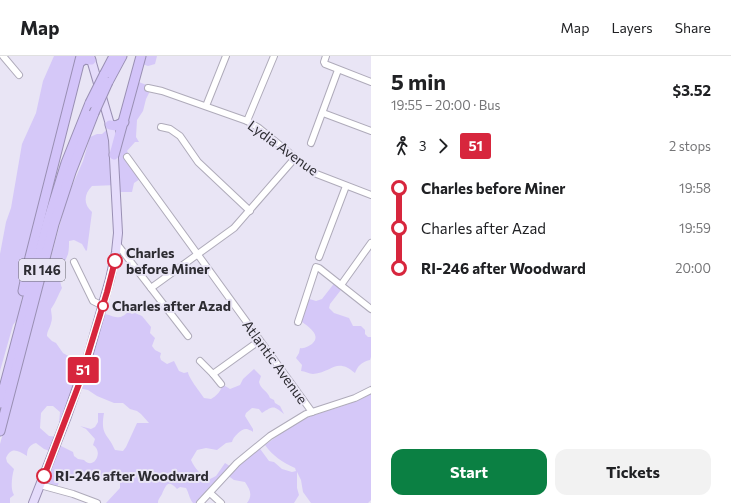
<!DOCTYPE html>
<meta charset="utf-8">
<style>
:root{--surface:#fff;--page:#f2f2f2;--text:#202124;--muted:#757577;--line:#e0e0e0;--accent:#0b8043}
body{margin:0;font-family:Commissioner,sans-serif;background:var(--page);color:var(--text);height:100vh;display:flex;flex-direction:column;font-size:15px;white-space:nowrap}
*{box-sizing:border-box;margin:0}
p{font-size:13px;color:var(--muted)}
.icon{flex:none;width:22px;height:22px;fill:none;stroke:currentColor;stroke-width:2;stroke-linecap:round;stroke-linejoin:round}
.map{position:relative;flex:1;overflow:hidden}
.details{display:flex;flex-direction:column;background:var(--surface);width:360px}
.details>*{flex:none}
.badge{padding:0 8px;border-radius:3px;font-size:14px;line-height:26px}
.map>.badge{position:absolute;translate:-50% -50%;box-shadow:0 0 0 2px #fff}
.legs{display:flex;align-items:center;gap:6px;height:44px;padding:0 20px;font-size:13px}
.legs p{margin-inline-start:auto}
.head{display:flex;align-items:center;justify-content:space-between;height:68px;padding:0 20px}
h1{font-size:22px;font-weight:700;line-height:30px}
.button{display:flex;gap:8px;margin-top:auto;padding:8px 20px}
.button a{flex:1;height:46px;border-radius:12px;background:var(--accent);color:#fff;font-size:16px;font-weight:700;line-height:46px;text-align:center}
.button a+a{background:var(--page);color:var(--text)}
ul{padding:0 20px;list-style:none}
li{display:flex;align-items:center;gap:14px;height:40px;font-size:15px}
li i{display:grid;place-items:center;width:6px;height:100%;margin:0 5px;background:currentColor}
li i::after{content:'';width:10px;height:10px;margin:-5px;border:3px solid;border-radius:50%;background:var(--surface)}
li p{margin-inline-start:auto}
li:first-child i{background:linear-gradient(#0000 50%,currentColor 0)}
li:last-child i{background:linear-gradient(currentColor 50%,#0000 0)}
header{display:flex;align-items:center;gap:24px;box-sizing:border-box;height:56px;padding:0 20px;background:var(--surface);border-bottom:1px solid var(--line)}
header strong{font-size:19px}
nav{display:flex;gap:22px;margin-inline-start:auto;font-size:14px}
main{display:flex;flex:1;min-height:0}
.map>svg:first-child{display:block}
</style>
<header>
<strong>Map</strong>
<nav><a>Map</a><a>Layers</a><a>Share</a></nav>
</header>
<main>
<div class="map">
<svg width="371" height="447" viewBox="0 0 371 447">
<rect width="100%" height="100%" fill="#e9e5f5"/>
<g fill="#d5c8f8" fill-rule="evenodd">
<path d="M54,0H84L27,215L18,262L13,269L0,315V198L6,166L11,152L22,88L36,57L43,25Z"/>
<path d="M141,0H157L155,8L148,10L139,7Z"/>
<path d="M136,25L152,31L146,43L143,55L137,64L136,81L139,86H135L127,95L143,121L134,127L132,136H118L117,129L92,130C84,138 83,148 92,156L87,194L86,195L82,188L74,184L69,185C69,189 69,194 68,198C64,209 57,220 62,232C58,239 56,246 51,253C51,257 53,262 51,267C50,272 47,275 47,280L52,285L56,287L63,297L84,309L101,257C113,259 118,266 128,256L132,258L135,257L142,260L151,271L150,277L155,282L152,290L155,294L161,297L160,301L161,304L167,308L174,305L179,315L184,317L188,316C188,321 200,336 204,342L211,343C216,340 222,335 222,328L230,333L240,329L243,323L254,313L261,320L259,326C261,334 267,334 270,342L274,344L275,347L280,350L284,358C274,350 274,349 262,357L259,353L252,352L246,357L245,360L253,373V376C252,375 248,373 246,373C241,373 233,381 232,386L226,387L217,394L206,392L197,394L191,404C195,413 201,419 210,423L216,420L225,407L233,412L258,390L269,405L274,406L282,413L292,416L296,415L295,412C282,406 273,400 265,389C278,380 291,369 304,363C326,354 350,350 371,338V444L368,447H311L303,436L301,424L297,416V432L299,439L294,447H247C253,439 250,434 245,426L234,424L227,419L198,447H193C189,442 189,437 186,432L180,431L177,433C168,423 166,429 162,438C160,442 158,443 158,447H106L120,432V427L117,423L100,424L91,420L78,422L69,420H64L60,423L57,432L41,430L53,396L44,393L36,387C29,389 27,393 27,400C17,394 11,391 6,402L7,406L14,413C12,420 10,433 14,439L10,442V447H0V388L68,139L83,105L90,81L97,78H102L111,70L117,73ZM78,332L88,334L97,340L114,347H123L130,353L137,355L141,358L149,367H137L126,391L123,395L115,394C108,377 100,380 104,357H98V366L95,371L91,373L80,370L86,373L95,383L93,389C104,395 94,415 84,404L78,403L74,400L73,396L57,388L59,381L49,380L40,372L41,357L47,350H53L60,356L59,367L63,370Z"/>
<path d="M336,225L344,230L330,248L329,252L334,257L349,262L353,270H361L365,274V278L368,281H371V301L370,304C361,306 358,310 355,317C336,301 333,316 313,318C309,318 305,315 301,315L302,309L296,302L299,297L300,292C305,293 308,290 312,288C324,278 303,267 296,262L302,243L303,241L316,245L322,243Z"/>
</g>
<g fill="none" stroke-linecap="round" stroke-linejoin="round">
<defs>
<g id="minor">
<path d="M3,0L19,19"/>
<path d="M326,0L324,6L325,8L371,26"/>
<path d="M148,32L162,35L247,65L259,72L314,117L371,139"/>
<path d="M206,50L226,0"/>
<path d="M323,57L371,75"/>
<path d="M247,65L274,0"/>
<path d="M161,71L170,73L180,80L198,106L250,155"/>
<path d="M311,87L338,14"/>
<path d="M127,101L312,356"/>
<path d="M117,188L188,280"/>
<path d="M319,201L346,130"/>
<path d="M74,206L93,245L103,250"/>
<path d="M341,229L371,187"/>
<path d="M151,232L234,172L295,102"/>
<path d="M298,266L316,211L319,212L371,253"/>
<path d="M200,305L213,318L221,328"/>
<path d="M213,318L259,285"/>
<path d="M40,429L73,438L97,447"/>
<path d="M210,437L221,447"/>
<path d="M200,447L237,407L270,380L306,358L355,342L371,334"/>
</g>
<path id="major" d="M33,447L66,363L89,297L110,223L116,196L118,177L113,84L109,65L90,0"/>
<g id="highway">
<path d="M80,6L85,3L91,4"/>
<path d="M104,19L114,0"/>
<path d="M108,26L122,0"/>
<path d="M110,69L116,70L124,66"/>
<path d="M114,99L141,0"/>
<path d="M23,235L30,201L81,0"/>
<path d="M0,347L48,165L66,107L90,47"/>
<path d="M0,375L54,168L71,116L94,57"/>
</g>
</defs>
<use href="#minor" stroke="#afabba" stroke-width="8"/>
<use href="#major" stroke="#998fb3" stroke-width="10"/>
<use href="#highway" stroke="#998fb3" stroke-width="11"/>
<use href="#minor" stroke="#fff" stroke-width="6"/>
<use href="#major" stroke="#e5dcfb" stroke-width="8"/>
<use href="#highway" stroke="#d3c4f9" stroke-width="9"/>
<defs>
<g id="highway-bridge">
<path d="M90,47L104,19"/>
<path d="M94,57L108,26"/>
</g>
</defs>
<use href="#highway-bridge" stroke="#998fb3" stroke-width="11" stroke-linecap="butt"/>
<use href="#highway-bridge" stroke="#d3c4f9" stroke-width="9"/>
</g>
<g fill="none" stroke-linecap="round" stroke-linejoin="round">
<defs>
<path id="line-1" d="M44,420L79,328L107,236L115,205"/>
</defs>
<use href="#line-1" stroke="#fff" stroke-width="9"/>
<use href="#line-1" stroke="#d7263d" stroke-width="6"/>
</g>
<g fill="#fff" stroke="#d7263d" stroke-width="2">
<circle cx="115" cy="205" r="7"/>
<circle cx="103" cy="250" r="5"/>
<circle cx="44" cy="420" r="7"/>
</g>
<g text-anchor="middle" stroke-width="4" stroke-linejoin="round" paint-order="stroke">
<rect fill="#e9e5f5" stroke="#65646c" stroke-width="1" x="19" y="203" width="46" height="22" rx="3"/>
<g font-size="13" font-weight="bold" fill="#2d2c32">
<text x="42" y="219">RI 146</text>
</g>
<g font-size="14" fill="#2d2c32" stroke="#e9e5f5">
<text transform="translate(283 92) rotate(36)" y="5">Lydia Avenue</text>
<text transform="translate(275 306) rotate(54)" y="5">Atlantic Avenue</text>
</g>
<g font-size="14" font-weight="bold" fill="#2d2c32" stroke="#e9e5f5" text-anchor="start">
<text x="126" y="202">Charles<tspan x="126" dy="16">before Miner</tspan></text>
<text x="112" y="255">Charles after Azad</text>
<text x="55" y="425">RI-246 after Woodward</text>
</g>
</g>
</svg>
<b class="badge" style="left:83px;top:314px;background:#d7263d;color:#fff">51</b>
</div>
<section class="details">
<div class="head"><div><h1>5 min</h1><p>19:55 – 20:00 · Bus</p></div><b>$3.52</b></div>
<div class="legs"><svg class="icon" aria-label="walk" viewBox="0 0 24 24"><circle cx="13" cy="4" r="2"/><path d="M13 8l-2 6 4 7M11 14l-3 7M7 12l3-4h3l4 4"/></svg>3<svg class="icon" aria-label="forward" viewBox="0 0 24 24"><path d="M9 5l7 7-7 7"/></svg><b class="badge" style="background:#d7263d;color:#fff">51</b><p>2 stops</p></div>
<ul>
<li><i style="color:#d7263d"></i><b>Charles before Miner</b><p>19:58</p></li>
<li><i style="color:#d7263d"></i><span>Charles after Azad</span><p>19:59</p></li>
<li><i style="color:#d7263d"></i><b>RI-246 after Woodward</b><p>20:00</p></li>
</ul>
<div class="button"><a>Start</a><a>Tickets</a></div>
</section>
</main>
